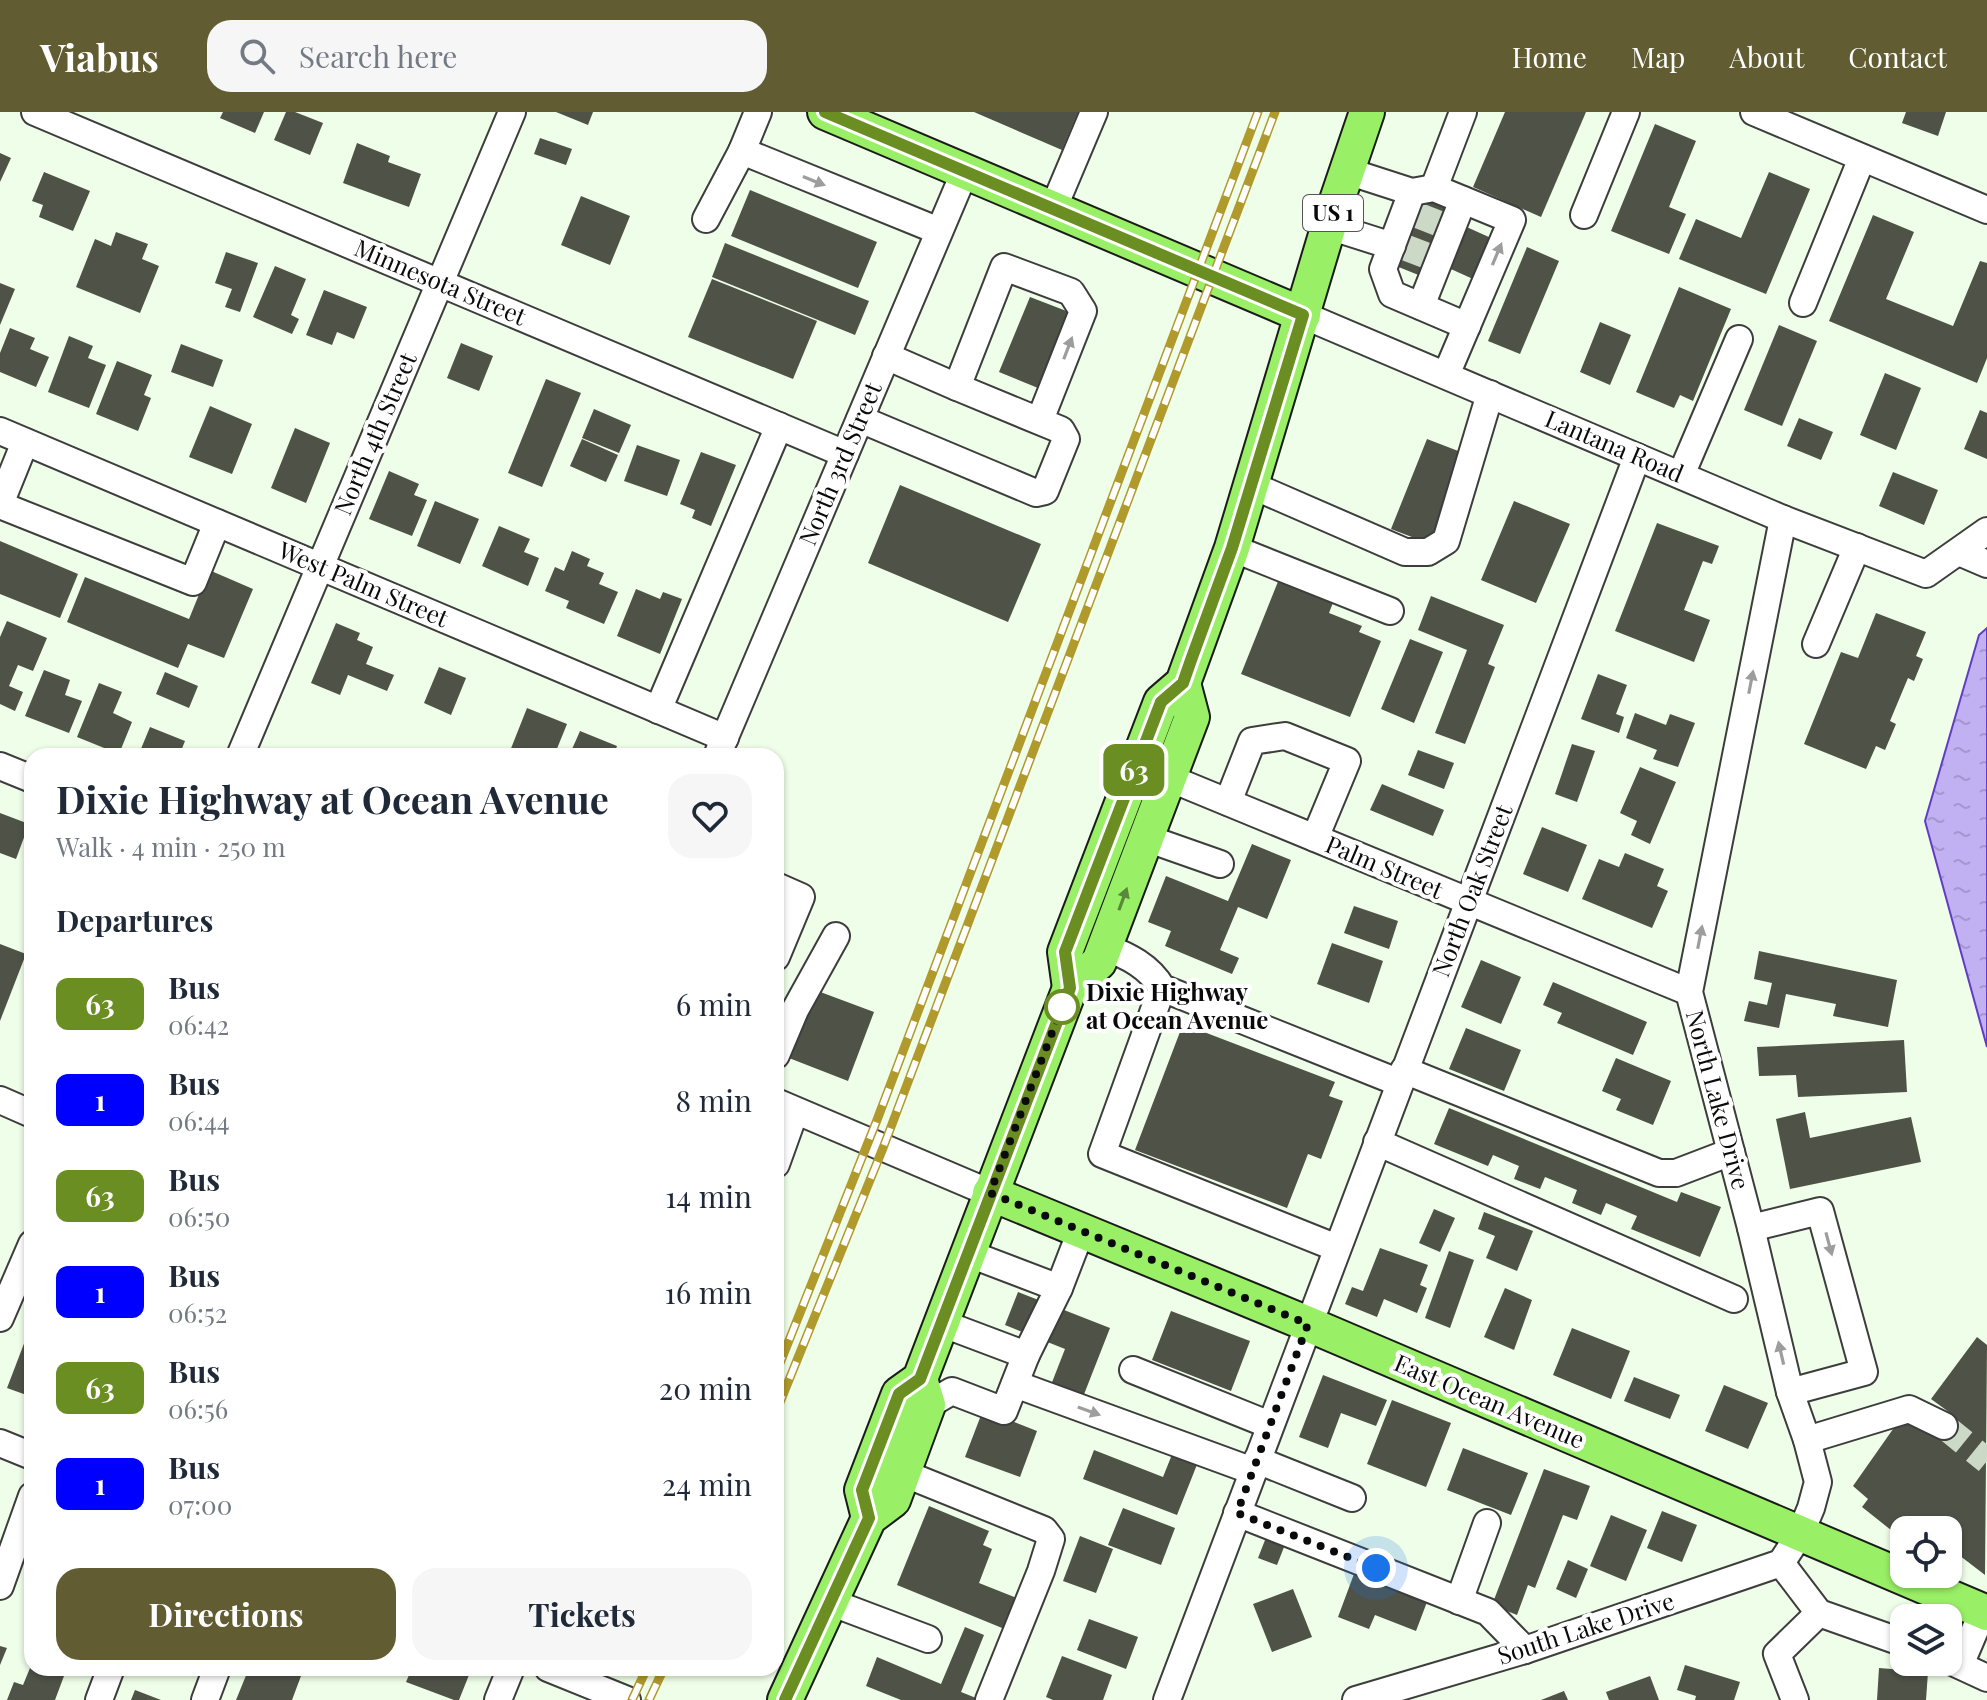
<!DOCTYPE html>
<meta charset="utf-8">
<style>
:root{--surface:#fff;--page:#f6f6f7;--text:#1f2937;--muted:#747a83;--accent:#615c32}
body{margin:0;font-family:"Playfair Display",serif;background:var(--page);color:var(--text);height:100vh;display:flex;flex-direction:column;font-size:30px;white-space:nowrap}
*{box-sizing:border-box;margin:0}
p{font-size:26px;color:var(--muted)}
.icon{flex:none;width:44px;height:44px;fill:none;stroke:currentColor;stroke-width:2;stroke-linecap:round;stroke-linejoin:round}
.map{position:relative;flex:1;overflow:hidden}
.drawer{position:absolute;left:24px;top:636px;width:760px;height:928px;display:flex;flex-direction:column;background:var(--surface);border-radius:24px;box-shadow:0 2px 6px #0004}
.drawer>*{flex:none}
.badge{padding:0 16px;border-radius:12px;font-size:28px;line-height:52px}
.tools{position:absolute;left:1890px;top:1404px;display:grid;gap:16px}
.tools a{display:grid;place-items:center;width:72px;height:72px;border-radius:16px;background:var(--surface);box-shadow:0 2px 6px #0004;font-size:40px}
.you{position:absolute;width:40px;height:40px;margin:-20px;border:6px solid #fff;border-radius:50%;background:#1a73e8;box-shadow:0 0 0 12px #1a73e833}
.map>.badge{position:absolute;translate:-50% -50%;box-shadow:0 0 0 4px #fff}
h2{padding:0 32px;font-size:30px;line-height:72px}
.round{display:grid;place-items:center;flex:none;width:84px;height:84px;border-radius:24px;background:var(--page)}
.overview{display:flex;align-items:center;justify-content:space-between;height:136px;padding:0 32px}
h1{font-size:38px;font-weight:700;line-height:60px}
.button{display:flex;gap:16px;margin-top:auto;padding:16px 32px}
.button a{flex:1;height:92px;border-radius:24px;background:var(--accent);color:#fff;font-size:32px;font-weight:700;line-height:92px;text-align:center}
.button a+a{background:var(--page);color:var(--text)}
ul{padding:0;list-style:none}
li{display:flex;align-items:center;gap:24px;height:96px;padding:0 32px}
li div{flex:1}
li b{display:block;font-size:30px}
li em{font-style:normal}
li .badge{min-width:88px;font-weight:700;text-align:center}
header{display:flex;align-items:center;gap:48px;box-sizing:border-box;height:112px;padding:0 40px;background:var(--accent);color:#fff}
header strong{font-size:38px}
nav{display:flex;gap:44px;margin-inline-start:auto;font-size:28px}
.search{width:560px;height:72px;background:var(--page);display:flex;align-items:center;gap:20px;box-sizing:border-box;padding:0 28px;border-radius:24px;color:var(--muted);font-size:30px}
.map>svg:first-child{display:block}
</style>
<header>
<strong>Viabus</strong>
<div class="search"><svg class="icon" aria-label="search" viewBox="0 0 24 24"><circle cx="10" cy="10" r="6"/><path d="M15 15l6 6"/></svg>Search here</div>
<nav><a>Home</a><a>Map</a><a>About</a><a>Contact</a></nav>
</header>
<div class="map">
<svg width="1987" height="1588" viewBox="0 0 1987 1588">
<defs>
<pattern id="water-ripples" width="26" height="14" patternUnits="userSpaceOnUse" patternTransform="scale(2)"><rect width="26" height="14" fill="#c1b0f2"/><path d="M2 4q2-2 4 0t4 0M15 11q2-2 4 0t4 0" fill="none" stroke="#a496ce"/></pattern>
</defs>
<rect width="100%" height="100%" fill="#effee8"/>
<path fill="url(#water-ripples)" stroke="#613cc4" stroke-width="2" d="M1987,516V935L1925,709L1979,523Z"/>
<g fill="#4f5247">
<path d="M223,0H264L255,21L220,6Z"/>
<path d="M286,0H295L323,11L310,43L274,28Z"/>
<path d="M556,0H593L588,13Z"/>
<path d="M974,0H1078L1062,38Z"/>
<path d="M1505,0H1586L1541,105L1473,75Z"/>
<path d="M1906,0H1946L1938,24L1902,11Z"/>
<path d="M1655,12L1696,29L1669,95L1686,102L1669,142L1611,119Z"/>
<path d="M540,26L572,37L566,53L534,42Z"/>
<path d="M357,31L390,44L388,50L421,62L409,95L343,71Z"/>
<path d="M0,41L11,46L0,70Z"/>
<path d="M44,60L90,79L73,119L39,105L43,93L32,89Z"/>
<path d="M1769,60L1810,77L1766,182L1679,147L1696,107L1741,126Z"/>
<path d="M750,78L877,130L858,176L731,124Z"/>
<path d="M1426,82L1453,93L1426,166L1396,154Z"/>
<path d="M581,84L630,104L610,153L561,133Z"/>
<path d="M1873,103L1914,120L1886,187L1953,214L1980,149L1987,151V246L1977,271L1829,209Z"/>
<path d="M1460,112L1491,126L1473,167L1442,153Z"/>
<path d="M116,120L148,132L142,147L159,154L140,201L76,175L95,127L111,134Z"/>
<path d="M725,131L869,189L855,223L712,165Z"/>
<path d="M1527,135L1559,149L1520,242L1488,229Z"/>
<path d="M226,140L258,151L240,200L225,195L232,177L215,171Z"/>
<path d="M275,154L306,167L291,203L299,207L292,222L253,205Z"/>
<path d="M712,167L817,209L793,267L688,225Z"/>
<path d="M0,171L15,177L0,213Z"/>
<path d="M1679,175L1731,197L1693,289L1680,283L1674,296L1636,280Z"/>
<path d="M324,178L367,195L354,227L337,220L332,233L306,223Z"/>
<path d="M1030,185L1069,200L1038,276L999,260Z"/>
<path d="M1600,210L1631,223L1610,273L1580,260Z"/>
<path d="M1779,213L1817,229L1782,314L1744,298Z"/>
<path d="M10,216L35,226L30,237L49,245L36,275L0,260V241Z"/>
<path d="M69,224L93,234L88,246L106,253L89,296L48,280Z"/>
<path d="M461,231L493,244L479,279L447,266Z"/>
<path d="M181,232L223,248L213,275L171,260Z"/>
<path d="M117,249L152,263L144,283L151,286L138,319L96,302Z"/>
<path d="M1885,261L1921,276L1896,338L1860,323Z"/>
<path d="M546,267L581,281L542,375L508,361Z"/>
<path d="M210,294L252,312L232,362L189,345Z"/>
<path d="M594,297L631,313L619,341L582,326Z"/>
<path d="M1980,298L1987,301V347L1964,337Z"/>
<path d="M1799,306L1833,320L1821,348L1787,334Z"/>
<path d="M295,316L330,331L306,391L271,376Z"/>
<path d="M582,327L618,343L606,370L570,354Z"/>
<path d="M1427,327L1466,342L1430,432L1391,417Z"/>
<path d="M637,333L680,348L667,384L624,369Z"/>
<path d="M701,340L736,353L711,414L692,406L695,398L680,392Z"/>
<path d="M389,359L419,372L414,383L427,388L412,424L369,407Z"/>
<path d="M1893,360L1938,378L1924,413L1879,394Z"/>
<path d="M900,373L1041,432L1008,510L868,451Z"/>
<path d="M435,389L479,407L460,452L417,434Z"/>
<path d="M1514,389L1570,412L1536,491L1481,468Z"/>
<path d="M1657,411L1719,434L1712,452L1703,449L1684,498L1710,508L1694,550L1615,519Z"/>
<path d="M499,414L530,427L524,440L539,446L528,474L482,454Z"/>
<path d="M0,429L78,462L60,506L0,482Z"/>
<path d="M572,439L590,447L587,454L604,461L599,472L618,480L604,512L566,496L569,489L545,479L555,455L564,459Z"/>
<path d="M209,458L253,477L224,546L188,532L178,556L67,510L85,465L189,507Z"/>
<path d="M1279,467L1334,488L1329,501L1362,514L1359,520L1381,529L1350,605L1241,562Z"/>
<path d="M636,477L660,487L663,480L682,487L660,542L617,524Z"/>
<path d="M1431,484L1504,513L1488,552L1495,555L1465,632L1435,621L1467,538L1418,518Z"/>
<path d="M1876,501L1926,520L1916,544L1923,547L1914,569L1908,566L1890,609L1896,612L1885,638L1876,634L1866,657L1804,632L1841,540L1858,546Z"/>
<path d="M7,509L47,526L33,559L18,553L9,574L23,580L15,599L0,592V525Z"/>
<path d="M336,511L360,521L357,528L373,535L366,552L394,563L387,579L348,563L340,583L311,571Z"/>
<path d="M1410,527L1443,540L1414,611L1381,597Z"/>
<path d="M439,555L466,566L451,603L424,591Z"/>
<path d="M44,558L70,568L65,583L82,589L69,621L25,604Z"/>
<path d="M165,560L198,574L189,596L156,582Z"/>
<path d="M1598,562L1627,573L1616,602L1624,605L1619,621L1581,607Z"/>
<path d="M99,571L122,580L113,601L132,610L119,642L77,625Z"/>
<path d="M527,596L567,612L554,644H508Z"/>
<path d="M1635,601L1666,613L1670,602L1695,611L1678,655L1653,647L1657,638L1626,626Z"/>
<path d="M150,615L185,629L179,644H138Z"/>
<path d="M580,619L617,634L613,644H569Z"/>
<path d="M1572,632L1595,639L1577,690L1555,682Z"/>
<path d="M1418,638L1454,651L1444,677L1408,663Z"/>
<path d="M1640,655L1676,670L1650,732L1631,723L1637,709L1620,701Z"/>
<path d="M1382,672L1444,698L1433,724L1370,698Z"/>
<path d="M0,701L29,712L16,747L0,741Z"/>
<path d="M1542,715L1587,733L1568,780L1523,762Z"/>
<path d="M1252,732L1291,748L1267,807L1238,795L1220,838L1239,846L1232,862L1165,834L1171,819L1148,810L1166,764L1228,789Z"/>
<path d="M1625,741L1664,757L1657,774L1668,779L1652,816L1582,787L1599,747L1619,755Z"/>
<path d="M32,751V773L25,770Z"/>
<path d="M1354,794L1398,809L1389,837L1344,821Z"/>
<path d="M1332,831L1383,849L1369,891L1317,872Z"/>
<path d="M0,832L26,842L0,909Z"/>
<path d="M1759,839L1897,868L1888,915L1833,904L1836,892L1786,882L1779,916L1744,909L1749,889L1767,893L1772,871L1754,867Z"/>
<path d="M1481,848L1521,865L1501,912L1461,895Z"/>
<path d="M1553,870L1647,910L1633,943L1557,911L1562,901L1543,893Z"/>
<path d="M815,878L874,900L848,969L789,946Z"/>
<path d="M1183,912L1335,970L1329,984L1343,989L1321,1047L1308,1042L1287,1096L1135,1038Z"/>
<path d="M1466,916L1521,938L1504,979L1449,957Z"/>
<path d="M32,923V944L24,941Z"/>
<path d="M1904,928L1907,980L1798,985L1796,963L1759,964L1757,935Z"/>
<path d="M1616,946L1671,969L1653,1013L1616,998L1621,987L1602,979Z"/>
<path d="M1449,996L1677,1090L1681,1080L1721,1095L1700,1145L1631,1117L1637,1104L1606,1091L1601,1103L1572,1091L1577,1078L1545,1065L1540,1077L1514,1067L1519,1054L1493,1043L1488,1054L1434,1032Z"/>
<path d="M1805,1000L1810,1026L1911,1005L1921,1050L1790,1077L1776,1007Z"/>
<path d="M1434,1097L1455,1106L1440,1140L1419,1131Z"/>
<path d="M1484,1100L1533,1119L1517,1159L1486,1146L1495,1124L1478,1117Z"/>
<path d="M1380,1136L1428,1153L1420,1173L1427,1176L1417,1201L1384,1187L1377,1205L1345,1192L1352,1175L1363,1179Z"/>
<path d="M1449,1139L1474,1148L1450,1216L1425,1206Z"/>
<path d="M1505,1176L1532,1188L1514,1238L1484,1225Z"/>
<path d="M1018,1180L1110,1216L1081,1290L1049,1278L1065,1237L1005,1213Z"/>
<path d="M1171,1199L1250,1229L1231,1279L1152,1248Z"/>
<path d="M1572,1216L1630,1239L1611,1287L1553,1263Z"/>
<path d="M1977,1225L1987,1233L1985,1463L1955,1440L1950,1446L1948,1444V1418H1904L1901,1426L1862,1395L1868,1387L1853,1374L1905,1300L1937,1324L1953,1303L1931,1287Z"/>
<path d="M25,1229L32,1232V1285L7,1276Z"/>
<path d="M1323,1263L1387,1288L1376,1314L1341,1301L1328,1336L1299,1325Z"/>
<path d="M1634,1265L1680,1283L1670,1307L1624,1289Z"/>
<path d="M1724,1273L1768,1291L1748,1337L1705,1319Z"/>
<path d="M1392,1288L1451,1311L1426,1375L1367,1352Z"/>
<path d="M983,1298L1037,1319L1020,1365L965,1345Z"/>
<path d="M1175,1335L1200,1345L1177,1403L1083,1367L1094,1338L1163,1365Z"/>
<path d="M1463,1336L1528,1361L1511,1403L1447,1378Z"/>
<path d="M1544,1357L1590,1374L1577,1408L1563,1403L1535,1476L1528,1473L1517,1503L1492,1493Z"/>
<path d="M929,1394L989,1419L983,1433L992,1437L979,1471L1019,1487L1007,1518L897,1473Z"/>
<path d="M1123,1396L1175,1416L1161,1453L1108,1433Z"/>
<path d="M1662,1399L1697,1413L1682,1450L1647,1436Z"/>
<path d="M1611,1403L1647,1418L1626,1469L1590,1454Z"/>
<path d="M1267,1423L1286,1430L1277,1453L1258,1446Z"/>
<path d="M1080,1424L1113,1437L1096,1481L1063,1469Z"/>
<path d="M1568,1448L1588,1457L1576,1486L1556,1477Z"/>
<path d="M1354,1462L1427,1490L1416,1519L1375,1503L1369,1517L1338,1505Z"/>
<path d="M1293,1477L1312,1525L1272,1540L1253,1492Z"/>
<path d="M1089,1507L1138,1525L1126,1557L1077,1538Z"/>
<path d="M965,1515L984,1523L961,1580L981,1588H901L866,1574L877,1545L941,1572Z"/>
<path d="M0,1534L7,1536L0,1553Z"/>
<path d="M1062,1544L1112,1563L1103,1588H1053L1046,1585Z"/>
<path d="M1685,1553L1740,1570L1734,1588H1695L1696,1584L1677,1578Z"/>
<path d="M30,1556H67L55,1588H7L14,1570L23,1573Z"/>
<path d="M249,1556H304L292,1588H236Z"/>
<path d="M412,1556H451L469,1563L459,1588H454L406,1570Z"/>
<path d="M1879,1556L1928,1560L1926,1588H1877Z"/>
<path d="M1650,1564L1659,1588H1609L1606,1580Z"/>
<path d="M135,1578L161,1588H131Z"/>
<path d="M1564,1579L1568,1588H1541Z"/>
</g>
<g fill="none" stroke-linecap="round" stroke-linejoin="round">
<g stroke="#cdd9c7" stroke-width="26" stroke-dasharray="26 13" stroke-linecap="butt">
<path d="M1417,103L1445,114"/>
<path d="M1404,135L1433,146"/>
<path d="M1944,1314L1987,1349"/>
</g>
<defs>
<g id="minor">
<path d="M35,0L845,342"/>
<path d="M1754,0L1987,98"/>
<path d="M742,39L939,119"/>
<path d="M1347,59L1412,80L1434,76L1512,108L1446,263"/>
<path d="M1434,76L1463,0"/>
<path d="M1412,80L1383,157L1392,182L1467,214"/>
<path d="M1053,97L1094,0"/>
<path d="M1584,103L1626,0"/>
<path d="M706,107L742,39L758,0"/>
<path d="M1329,114L1392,134"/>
<path d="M1803,191L1862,46"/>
<path d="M1421,194L1463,88"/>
<path d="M1303,203L1783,407L1926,462L1987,419"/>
<path d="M886,244L957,275"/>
<path d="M860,307L1036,381L1045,379L1066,327L1061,318L957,275L1004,155L1071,180L1083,199L1040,308"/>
<path d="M0,319L725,626"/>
<path d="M1681,363L1739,227"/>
<path d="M1251,373L1405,440H1428L1446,429L1490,282"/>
<path d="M0,392L25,330"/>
<path d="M0,393L193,470L217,411"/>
<path d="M1232,436L1390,499"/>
<path d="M1959,440L1987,452"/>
<path d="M1816,532L1857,435"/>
<path d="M658,598L779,314"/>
<path d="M240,644L512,0"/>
<path d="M717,644L965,59"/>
<path d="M0,654L32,667"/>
<path d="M1169,666L1689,880"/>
<path d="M1228,690L1252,629L1285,624L1347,649L1315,726"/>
<path d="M1146,726L1220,752"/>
<path d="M776,774L801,785L776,845"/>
<path d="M1105,835C1128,844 1149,854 1162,876L1400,971"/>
<path d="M1162,876L1102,1042L1337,1136"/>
<path d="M776,943L795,898L836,824"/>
<path d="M1404,958L1659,1061H1676L1731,1040"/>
<path d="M0,988L32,1002"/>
<path d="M776,990L990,1081"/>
<path d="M1377,1030L1734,1187"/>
<path d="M776,1052L795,999"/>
<path d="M1751,1116L1820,1099L1864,1260L1790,1280"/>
<path d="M967,1141L1059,1176L1081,1119"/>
<path d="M0,1206L32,1132"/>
<path d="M1026,1243L1059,1176"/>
<path d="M1133,1258L1270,1313"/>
<path d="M1015,1272L1253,1359"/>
<path d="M928,1293L952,1279L1004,1299L1026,1243L941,1211"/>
<path d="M1807,1328L1909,1297L1944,1314"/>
<path d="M0,1331L32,1344"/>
<path d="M1257,1348L1352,1386"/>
<path d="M903,1361L1044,1418L1051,1427L1041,1459L989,1588"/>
<path d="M1237,1401L1488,1500L1525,1538"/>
<path d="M1781,1451L1819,1501L1904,1531"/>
<path d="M0,1474L32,1384"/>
<path d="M1459,1489L1487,1411"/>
<path d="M830,1490L928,1527"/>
<path d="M1948,1548L1987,1566"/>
<path d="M1960,1553L1983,1499"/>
<path d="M548,1556L627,1588"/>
<path d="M99,1588L111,1556"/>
<path d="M205,1588L217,1556"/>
<path d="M498,1588L511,1556"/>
<path d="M1167,1588L1637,345"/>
<path d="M1356,1588L1525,1538L1781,1451L1800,1422L1811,1396L1818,1370L1807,1328L1790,1280L1751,1116L1689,880L1783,407"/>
<path d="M1795,1588L1777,1542L1819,1501"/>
</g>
<g id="major">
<path d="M825,0L1303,203"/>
<path d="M1070,876L1065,840L1161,590L1183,571L1232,436L1332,103L1367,0"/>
<path d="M990,1081L1308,1212L1987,1501"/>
<path d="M869,1406L862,1378L899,1282L920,1267L1070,876L1099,850L1192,605L1183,571"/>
<path d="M785,1588L869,1406L893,1388L928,1293L920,1267"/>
</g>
</defs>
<use href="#minor" stroke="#3d3d3d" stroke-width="30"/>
<use href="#major" stroke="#1b1b1b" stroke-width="38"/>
<use href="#minor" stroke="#fff" stroke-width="26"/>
<use href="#major" stroke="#99f066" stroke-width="34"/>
<defs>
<g id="rail">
<path d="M776,1261L877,1008L1258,0"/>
<path d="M776,1300L883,1036L1275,0"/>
<path d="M632,1588L647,1556"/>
<path d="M649,1588L664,1556"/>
</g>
</defs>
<use href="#rail" stroke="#b19a2c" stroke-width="9"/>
<use href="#rail" stroke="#fff" stroke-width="6" stroke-dasharray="18" stroke-linecap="butt"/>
</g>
<defs><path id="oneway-solid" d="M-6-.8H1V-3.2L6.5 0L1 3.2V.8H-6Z" transform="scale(2)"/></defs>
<g fill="#9d9d9d">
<use href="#oneway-solid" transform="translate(814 69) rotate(22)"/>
<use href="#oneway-solid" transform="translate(1497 142) rotate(-67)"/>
<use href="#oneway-solid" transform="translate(1068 236) rotate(-69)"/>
<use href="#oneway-solid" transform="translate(1751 570) rotate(-79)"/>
<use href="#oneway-solid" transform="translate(1700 825) rotate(-79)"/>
<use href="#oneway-solid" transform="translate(1829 1132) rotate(75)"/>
<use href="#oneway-solid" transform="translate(1781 1241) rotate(-103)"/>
<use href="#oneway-solid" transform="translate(1089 1299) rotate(20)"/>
</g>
<use fill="#59883d" href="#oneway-solid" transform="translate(1123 787) rotate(-70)"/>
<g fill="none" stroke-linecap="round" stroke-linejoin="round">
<defs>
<path id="line" d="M785,1588L869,1406L862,1378L899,1282L920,1267L1070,876L1065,840L1161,590L1183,571L1191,548L1232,436L1303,203L825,0"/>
</defs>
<use href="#line" stroke="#fff" stroke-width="18"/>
<use href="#line" stroke="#6b8e23" stroke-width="12"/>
<path stroke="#0a0a0a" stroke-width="8" stroke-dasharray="0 14.4" d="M1062,895L990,1081L1308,1212L1237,1401L1376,1456"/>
</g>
<circle fill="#fff" stroke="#6b8e23" stroke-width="4" cx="1062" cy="895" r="16"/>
<g text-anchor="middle" stroke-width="8" stroke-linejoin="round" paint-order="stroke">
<rect fill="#fff" stroke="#545454" stroke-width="2" x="1303" y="83" width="60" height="36" rx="6"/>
<g font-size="22" font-weight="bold" fill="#0a0a0a">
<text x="1333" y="109">US 1</text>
</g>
<g font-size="24" fill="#0a0a0a" stroke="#fff">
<text transform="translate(440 171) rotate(23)" y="8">Minnesota Street</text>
<text transform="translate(376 322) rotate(-67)" y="8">North 4th Street</text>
<text transform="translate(1614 335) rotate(23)" y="8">Lantana Road</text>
<text transform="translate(841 352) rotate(-67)" y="8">North 3rd Street</text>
<text transform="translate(363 473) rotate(23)" y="8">West Palm Street</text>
<text transform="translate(1384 756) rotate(23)" y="8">Palm Street</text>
<text transform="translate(1473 779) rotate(-69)" y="8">North Oak Street</text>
<text transform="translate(1717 988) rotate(75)" y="8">North Lake Drive</text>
<text transform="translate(1489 1290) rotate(23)" y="8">East Ocean Avenue</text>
<text transform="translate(1586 1517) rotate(-18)" y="8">South Lake Drive</text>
</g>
<g font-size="24" font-weight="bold" fill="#0a0a0a" stroke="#fff" text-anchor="start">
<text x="1086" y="889">Dixie Highway<tspan x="1086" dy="28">at Ocean Avenue</tspan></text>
</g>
</g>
</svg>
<div class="tools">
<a><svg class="icon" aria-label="locate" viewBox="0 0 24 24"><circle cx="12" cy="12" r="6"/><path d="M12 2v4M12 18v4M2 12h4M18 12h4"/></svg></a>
<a><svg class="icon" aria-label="layers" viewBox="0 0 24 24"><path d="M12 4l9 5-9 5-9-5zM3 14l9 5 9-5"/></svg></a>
</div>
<div class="you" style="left:1376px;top:1456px"></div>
<b class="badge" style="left:1134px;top:658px;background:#6b8e23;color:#fff">63</b>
<section class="drawer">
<div class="overview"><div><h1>Dixie Highway at Ocean Avenue</h1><p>Walk · 4 min · 250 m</p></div><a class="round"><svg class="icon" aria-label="heart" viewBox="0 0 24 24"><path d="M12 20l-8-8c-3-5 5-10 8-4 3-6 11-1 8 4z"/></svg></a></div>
<h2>Departures</h2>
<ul>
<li><span class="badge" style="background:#6b8e23;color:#fff">63</span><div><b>Bus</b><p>06:42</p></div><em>6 min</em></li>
<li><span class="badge" style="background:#00f;color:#fff">1</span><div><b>Bus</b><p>06:44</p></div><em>8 min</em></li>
<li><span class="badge" style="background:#6b8e23;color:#fff">63</span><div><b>Bus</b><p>06:50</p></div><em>14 min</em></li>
<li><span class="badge" style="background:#00f;color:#fff">1</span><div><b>Bus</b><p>06:52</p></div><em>16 min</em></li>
<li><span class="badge" style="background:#6b8e23;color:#fff">63</span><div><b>Bus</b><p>06:56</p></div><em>20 min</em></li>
<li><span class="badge" style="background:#00f;color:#fff">1</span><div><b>Bus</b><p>07:00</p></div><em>24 min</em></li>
</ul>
<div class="button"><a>Directions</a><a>Tickets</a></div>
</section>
</div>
